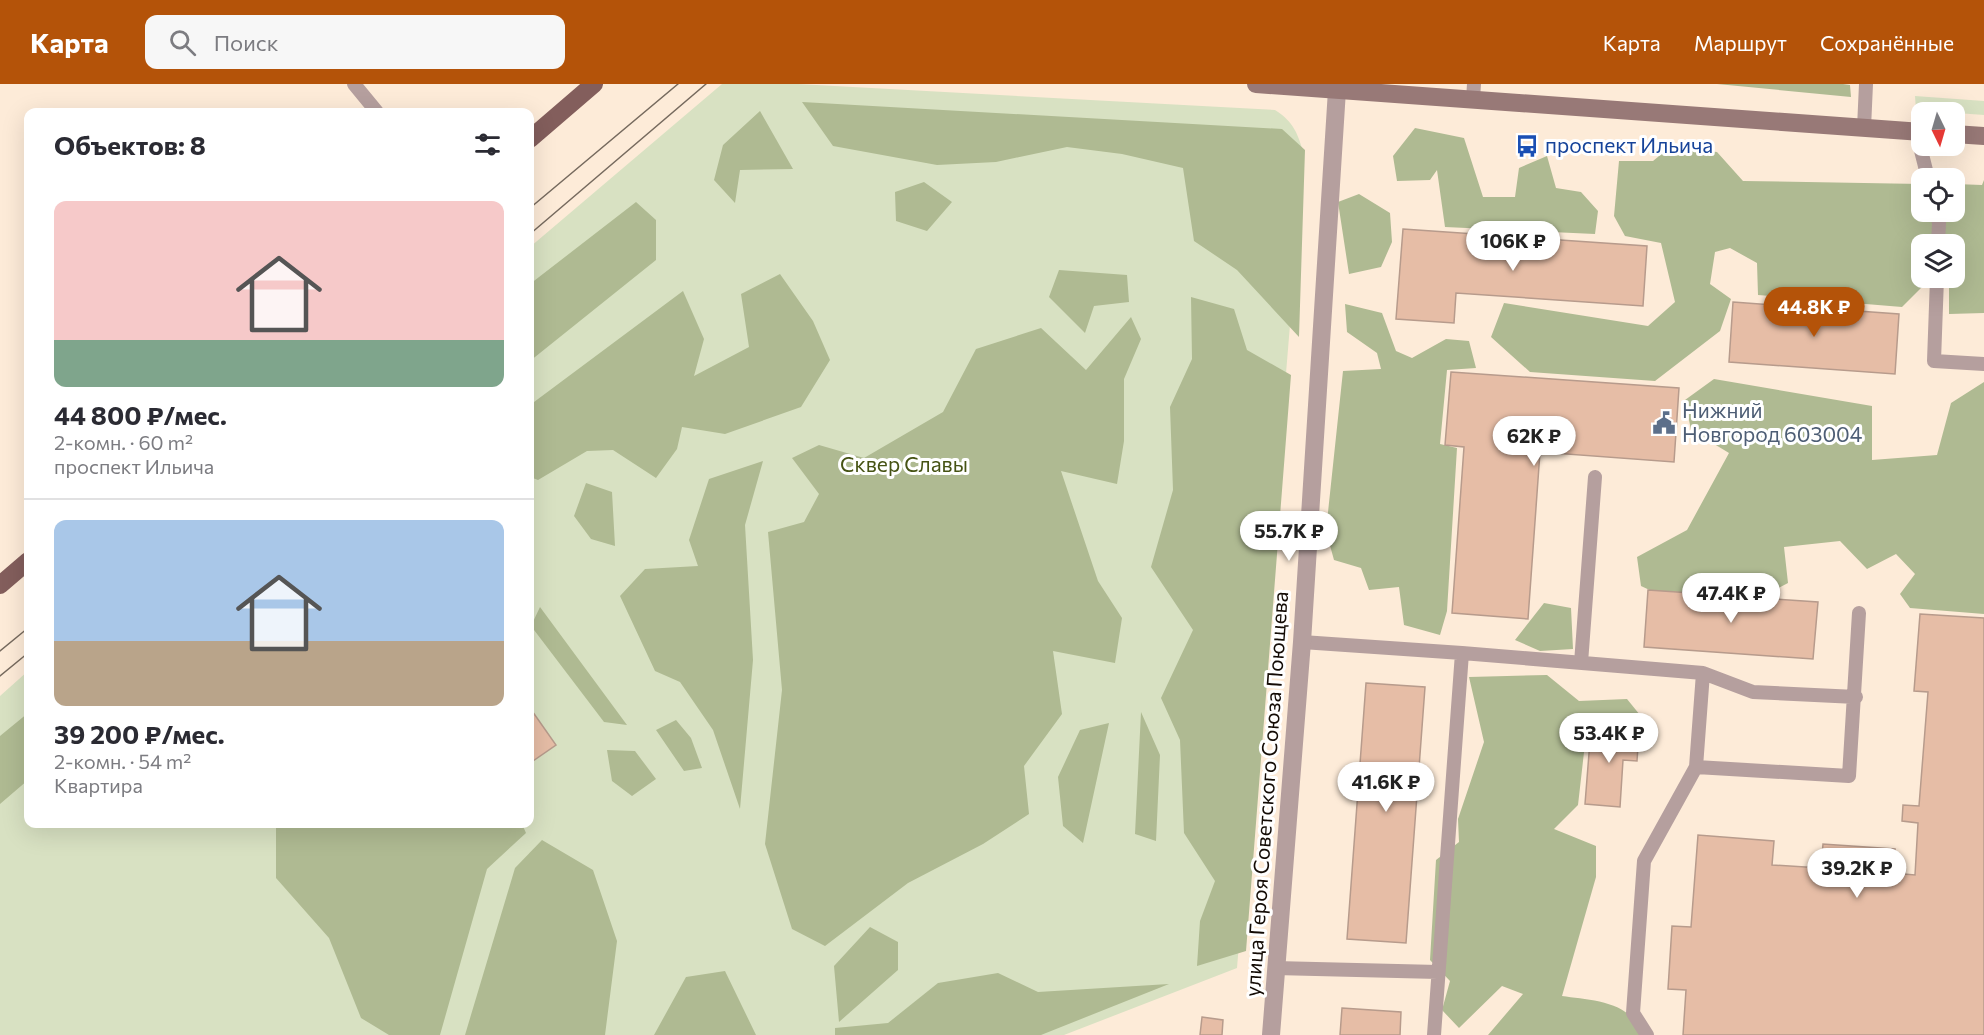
<!DOCTYPE html>
<html lang="ru">
<meta charset="utf-8">
<style>
:root{--surface:#fff;--page:#f7f7f7;--text:#2b2b33;--muted:#7c7c81;--line:#e1e1e2;--accent:#b45309}
body{margin:0;font-family:Commissioner,sans-serif;background:var(--page);color:var(--text);height:100vh;display:flex;flex-direction:column;font-size:22px;white-space:nowrap}
*{box-sizing:border-box;margin:0}
p{font-size:20px;color:var(--muted)}
.icon{flex:none;width:33px;height:33px;fill:none;stroke:currentColor;stroke-width:2;stroke-linecap:round;stroke-linejoin:round}
.map{position:relative;flex:1;overflow:hidden}
.side{position:absolute;left:24px;top:24px;width:510px;height:720px;display:flex;flex-direction:column;background:var(--surface);border-radius:12px;box-shadow:0 6px 24px #0002}
.side>*{flex:none}
.needle{width:39px;rotate:175deg}
.fabs{position:absolute;left:1911px;top:18px;display:grid;gap:12px}
.fabs a{display:grid;place-items:center;width:54px;height:54px;border-radius:12px;background:var(--surface);box-shadow:0 6px 24px #0002;font-size:30px}
.price{position:absolute;translate:-50% -51px;padding:0 14px;border-radius:21px;background:#fff;color:#222;font-size:20px;line-height:39px;filter:drop-shadow(0 2px 3px #0008)}
.price::after{content:'';position:absolute;left:50%;top:36px;width:18px;height:14px;margin-left:-9px;background:inherit;clip-path:polygon(0 0,100% 0,50% 100%)}
.price.active{background:var(--accent);color:#fff}
ul{padding:0;list-style:none}
li{display:grid;align-content:center;gap:12px;height:318px;padding:0 30px}
li+li{border-top:2px solid var(--line)}
li span{display:grid;place-items:center;height:186px;border-radius:12px;color:#555}
li>.icon{margin-inline-start:auto}
span .icon{width:108px;height:108px;fill:#fffc;stroke-width:1}
li b{font-size:26px}
h2{display:flex;justify-content:space-between;align-items:center;height:72px;padding:0 30px;font-size:26px}
header{display:flex;align-items:center;gap:36px;box-sizing:border-box;height:84px;padding:0 30px;background:var(--accent);color:#fff}
header strong{font-size:28px}
nav{display:flex;gap:33px;margin-inline-start:auto;font-size:21px}
.search{width:420px;height:54px;background:var(--page);display:flex;align-items:center;gap:15px;box-sizing:border-box;padding:0 21px;border-radius:12px;color:var(--muted);font-size:22px}
.map>svg:first-child{display:block}
.green{fill:#d8e1c2}
.forest{fill:#afba92;fill-rule:evenodd}
.building{fill:#e6bda6;stroke:#b79b8c;stroke-width:1.5}
.lines{fill:none;stroke-linecap:round;stroke-linejoin:round}
.service{stroke:#b59f9e;stroke-width:14}
.minor{stroke:#b59f9e;stroke-width:18}
.secondary{stroke:#987977;stroke-width:18}
.primary{stroke:#835e5c;stroke-width:18}
.tram{stroke:#766a5e;stroke-width:1.5}
.labels{text-anchor:middle;stroke-width:6;stroke-linejoin:round;paint-order:stroke}
.transit-label{font-size:21px;fill:#164399;stroke:#fff;text-anchor:start}
.service-label{font-size:21px;fill:#4e5e75;stroke:#fff;text-anchor:start}
.park-label{font-size:21px;fill:#465314;stroke:#fff}
.street-label{font-size:21px;fill:#130b05;stroke:#fff}
</style>
<header>
<strong>Карта</strong>
<div class="search"><svg class="icon" aria-label="search" viewBox="0 0 24 24"><circle cx="10" cy="10" r="6"/><path d="M15 15l6 6"/></svg>Поиск</div>
<nav><a>Карта</a><a>Маршрут</a><a>Сохранённые</a></nav>
</header>
<div class="map">
<svg width="1984" height="951" viewBox="0 0 1984 951">
<rect width="100%" height="100%" fill="#fdebd8"/>
<path class="green" d="M722,0H798L1275,26C1294,38 1298,50 1304,71L1237,884L1064,951H0V612L28,587V740H530V163Z
M1915,12L1984,17V31L1916,26Z"/>
<path class="forest" d="M1717,0H1843L1850,1L1851,13Z
M802,18L1282,45L1305,66L1299,253L1237,186L1194,157L1183,84L1122,70L1067,63L996,78L937,81L833,62Z
M760,27L793,85L740,86L735,119L714,96L723,61Z
M1415,44L1464,54L1483,113H1515L1519,84L1547,72L1556,104L1581,108L1598,127L1595,150L1445,143L1437,86L1430,96L1397,97L1393,72Z
M1670,63L1717,68L1743,97L1921,100L1922,128H1954L1955,100L1982,101L1984,96V229L1949,230V202L1924,201L1902,223L1758,211L1757,179L1730,164L1715,168L1710,200L1731,215L1720,247L1655,297L1530,288L1491,253L1504,219L1648,242L1675,218L1661,159L1625,152L1614,132L1619,77H1653ZM1922,160H1954V194H1922Z
M924,98L952,118L927,147L896,137L895,108Z
M1359,110L1390,129L1392,158L1381,183L1349,190L1338,118Z
M636,118L656,136V176L530,277V200Z
M1059,186L1127,191L1129,218L1094,222L1085,249L1049,213Z
M780,190L813,237L830,276L801,323L725,350L682,343L677,365L656,394L613,366L587,367L538,396L530,393V321L683,207L704,255L694,292L749,263L741,210Z
M1191,213L1234,225L1247,266L1291,291L1246,867L1197,882L1200,837L1215,797L1184,749L1180,656L1161,614L1193,546L1151,483L1173,406L1170,323L1192,275Z
M1345,220L1382,229L1396,267L1412,274L1446,255L1469,257L1476,284L1447,286L1440,360L1457,364L1447,527L1440,551L1404,541L1399,503L1369,506L1361,484L1334,476L1326,447L1343,287L1381,285L1377,269L1347,248Z
M1131,233L1141,255L1124,295V357L1117,400L1061,387L1098,497L1122,534L1115,579L1053,567L1062,630L1024,682L1029,730L983,760L908,799L825,862L792,845L765,760L782,606L768,448L804,438L819,410L792,374L819,361L864,374L943,328L976,265L1041,244L1086,286Z
M1714,295L1872,322V376L1937,371L1951,319L1984,298V530L1910,524L1900,510L1915,490L1896,470L1867,485L1840,457L1784,463L1788,499L1716,537L1641,502L1637,473L1687,446L1729,369L1691,346L1685,316Z
M763,377L745,441L753,576L740,725L713,646L680,598L655,587L620,512L645,485L698,482L689,456L709,395Z
M586,399L612,408L615,462L591,455L574,432Z
M1544,519L1571,524L1573,565L1540,567L1515,556Z
M540,523L627,641L604,638L531,542Z
M1547,591L1579,617L1627,615L1640,631L1636,639L1587,642L1578,721L1554,745L1596,762V793L1562,912C1589,916 1635,917 1640,951H1488L1523,910L1502,902L1459,944L1442,926L1450,897L1430,876L1436,776L1459,758L1458,735L1484,658L1469,593Z
M1141,628L1160,671L1156,757L1135,750Z
M28,629V696L0,720V652Z
M676,636L691,654L702,684L684,687L656,646Z
M1109,639L1083,759L1063,742L1058,693L1080,646Z
M607,666L635,667L656,695L632,712L612,697Z
M276,740H522L526,749L487,785L440,951H389L361,934L329,854L276,794Z
M542,756L593,786L617,857L605,951H465L515,784Z
M870,843L898,858V886L839,938L834,882Z
M725,887L756,951H654L686,893Z
M998,889L1038,908L1169,900L1041,951H835V944L888,939L938,899Z"/>
<path class="building" d="M1403,145L1647,162L1643,222L1456,209L1454,239L1396,235Z
M1733,218L1899,230L1895,290L1729,278Z
M1451,288L1679,304L1674,378L1540,368L1528,535L1452,529L1464,363L1445,361Z
M1648,506L1818,518L1813,575L1644,563Z
M1920,530L1984,534V951H1683L1686,906L1668,905L1672,842L1691,843L1698,751L1774,757L1772,781L1821,784L1823,760L1895,765L1893,789L1915,791L1918,739L1902,737L1903,721L1919,722L1928,608L1914,607Z
M1366,599L1425,603L1406,859L1347,855Z
M530,624L556,661L530,679Z
M1591,644L1639,647L1637,677L1623,676L1620,723L1585,720Z
M1342,924L1401,928L1400,951H1340Z
M1202,933L1223,936L1222,951H1200Z"/>
<g class="lines">
<path class="service" d="M354,0L377,28
M1473,15L1474,0
M1864,44L1866,0
M1916,47L1928,94
M1936,128L1939,139L1938,160
M1937,194L1934,277L1984,280
M1302,558L1462,569L1434,951
M1462,569L1703,589L1696,683L1644,777L1633,929L1647,951
M1581,579L1595,393
M1703,589L1753,608L1856,613
M1696,683L1849,692L1859,529
M1275,884L1438,888"/>
<path class="minor" d="M1271,951L1302,558L1337,6"/>
<path class="secondary" d="M1256,0L1922,48
M1954,50L1984,52"/>
<path class="primary" d="M530,55L594,0
M0,501L28,477"/>
<path class="tram" d="M530,124L678,0
M530,150L706,0
M0,567L28,544
M0,592L28,569"/>
</g>
<defs>
<g id="bus-bare" transform="scale(1.8)"><path d="M-5-6H5V4H4V6H2V4H-2V6H-4V4H-5ZM-3.5-4V0h7V-4ZM-3.5 1.2v1.5H-2V1.2ZM2 1.2v1.5H3.5V1.2Z" fill="#1a4fb4" stroke="#fff" stroke-width="2.5" paint-order="stroke"/></g>
<g id="civic-bare" transform="scale(1.8)"><path d="M-.6-6.5H3V-4.5H.6V-3L4-1V1h2V6H-6V1h2V-1L-.6-3ZM-1.2 2.5V6h2.4V2.5Z" fill="#5c6f8a" stroke="#fff" stroke-width="2.5" paint-order="stroke"/></g>
</defs>
<g fill-rule="evenodd">
<use href="#bus-bare" x="1527" y="62"/>
<use href="#civic-bare" x="1664" y="339"/>
</g>
<g class="labels">
<g class="transit-label">
<text x="1545" y="69">проспект Ильича</text>
</g>
<g class="service-label">
<text x="1682" y="334">Нижний<tspan x="1682" dy="24">Новгород 603004</tspan></text>
</g>
<g class="park-label">
<text x="904" y="388">Сквер Славы</text>
</g>
<g class="street-label">
<text transform="translate(1267 710) rotate(-86)" y="7">улица Героя Советского Союза Поющева</text>
</g>
</g>
</svg>
<div class="fabs">
<a><svg class="needle" viewBox="-14 -14 28 28"><path d="M0-13l5 13h-10z" fill="#e53935"/><path d="M0 13l5-13h-10z" fill="#7c7c81"/></svg></a>
<a><svg class="icon" aria-label="locate" viewBox="0 0 24 24"><circle cx="12" cy="12" r="6"/><path d="M12 2v4M12 18v4M2 12h4M18 12h4"/></svg></a>
<a><svg class="icon" aria-label="layers" viewBox="0 0 24 24"><path d="M12 4l9 5-9 5-9-5zM3 14l9 5 9-5"/></svg></a>
</div>
<b class="price" style="left:1513px;top:188px">106K ₽</b>
<b class="price active" style="left:1814px;top:254px">44.8K ₽</b>
<b class="price" style="left:1534px;top:383px">62K ₽</b>
<b class="price" style="left:1289px;top:478px">55.7K ₽</b>
<b class="price" style="left:1731px;top:540px">47.4K ₽</b>
<b class="price" style="left:1609px;top:680px">53.4K ₽</b>
<b class="price" style="left:1386px;top:729px">41.6K ₽</b>
<b class="price" style="left:1857px;top:815px">39.2K ₽</b>
<section class="side">
<h2>Объектов: 8<svg class="icon" aria-label="filters" viewBox="0 0 24 24"><path d="M4 7h16M4 17h16"/><circle cx="9" cy="7" r="2"/><circle cx="15" cy="17" r="2"/></svg></h2>
<ul>
<li><span style="background:linear-gradient(#f6c9c9 75%,#7fa58c 0)"><svg class="icon" aria-label="home" viewBox="0 0 24 24"><path d="M3 11l9-7 9 7M6 9v11h12V9"/></svg></span><div><b>44 800 ₽/мес.</b><p>2-комн. · 60 m²</p><p>проспект Ильича</p></div></li>
<li><span style="background:linear-gradient(#a9c7e8 65%,#b9a48a 0)"><svg class="icon" aria-label="home" viewBox="0 0 24 24"><path d="M3 11l9-7 9 7M6 9v11h12V9"/></svg></span><div><b>39 200 ₽/мес.</b><p>2-комн. · 54 m²</p><p>Квартира</p></div></li>
</ul>
</section>
</div>
